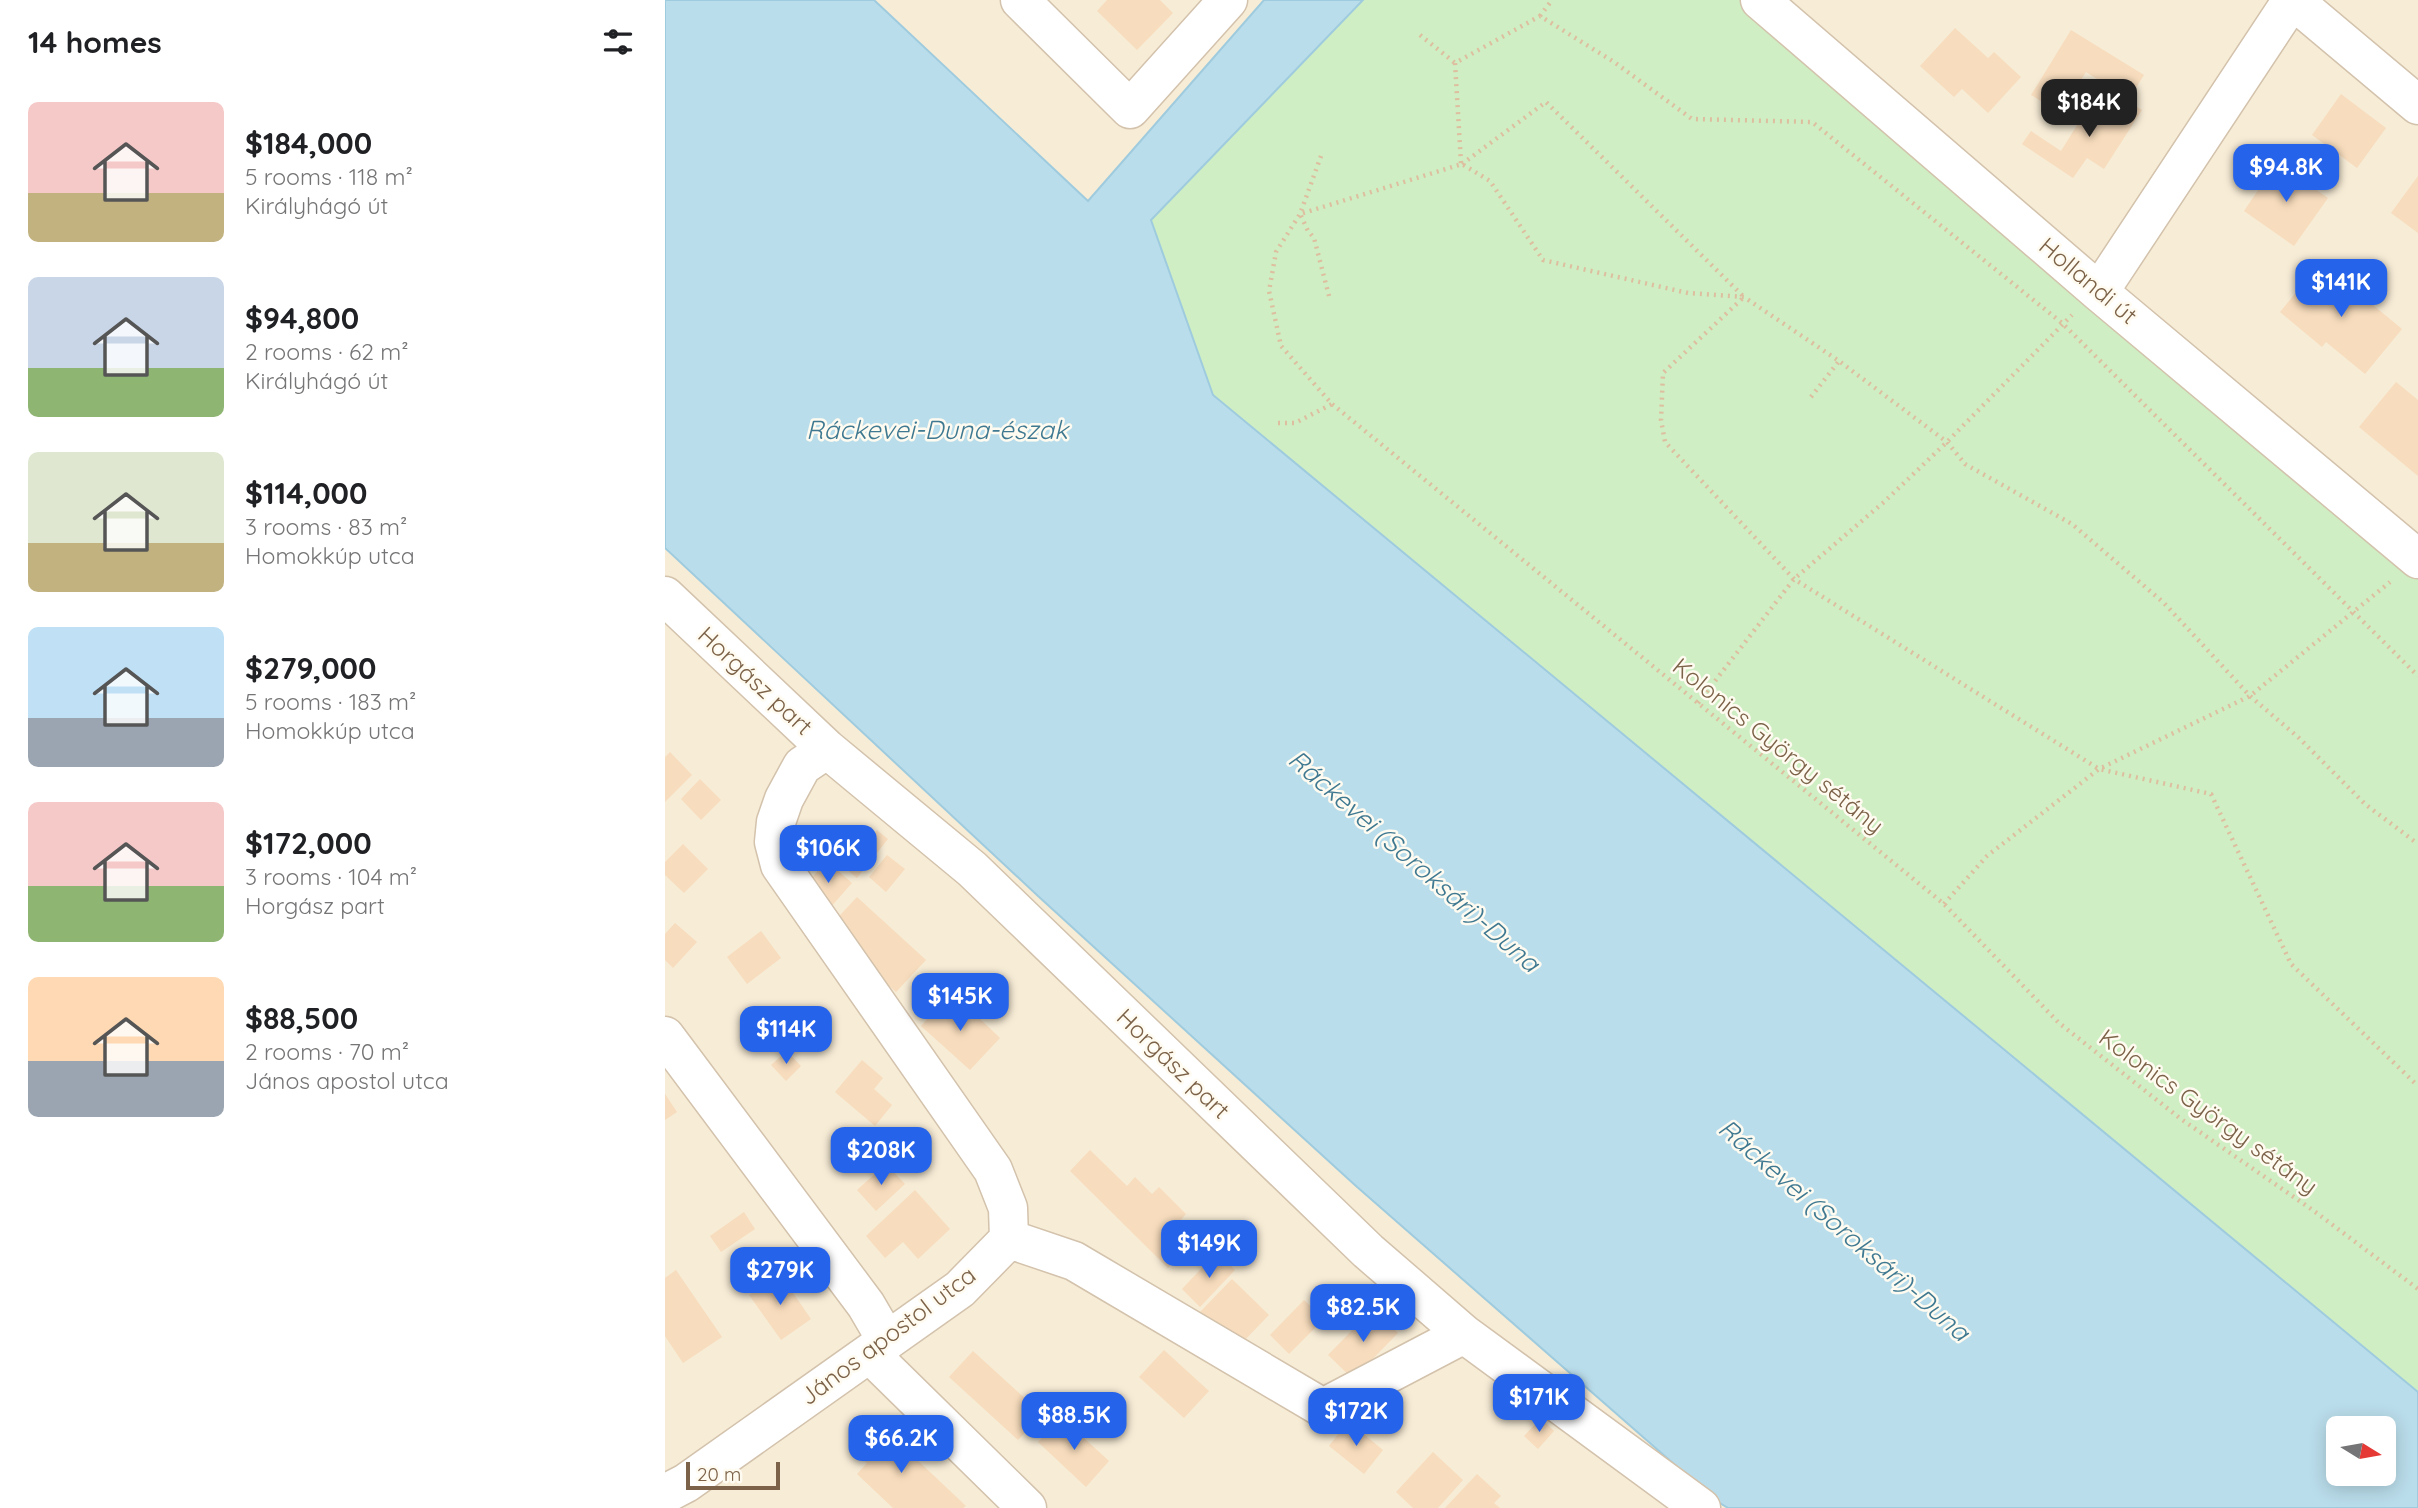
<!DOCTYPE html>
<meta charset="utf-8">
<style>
:root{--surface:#fff;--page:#f6f6f6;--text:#202124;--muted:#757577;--accent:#2563eb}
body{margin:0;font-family:Quicksand,sans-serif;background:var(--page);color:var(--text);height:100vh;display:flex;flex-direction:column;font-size:26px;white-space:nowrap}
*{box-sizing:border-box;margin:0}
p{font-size:23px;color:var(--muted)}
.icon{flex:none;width:38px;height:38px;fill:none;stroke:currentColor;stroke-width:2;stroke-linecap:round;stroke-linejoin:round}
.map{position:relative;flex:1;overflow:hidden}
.drawer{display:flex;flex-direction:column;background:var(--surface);width:665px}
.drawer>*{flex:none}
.needle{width:46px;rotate:101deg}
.buttons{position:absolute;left:1661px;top:1416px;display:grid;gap:14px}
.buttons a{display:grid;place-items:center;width:70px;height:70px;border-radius:10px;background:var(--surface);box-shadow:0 4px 18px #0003;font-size:35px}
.scale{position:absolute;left:21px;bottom:18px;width:94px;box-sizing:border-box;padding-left:7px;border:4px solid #7c6248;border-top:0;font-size:19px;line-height:24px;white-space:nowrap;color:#7c6248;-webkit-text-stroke:5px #fffbf1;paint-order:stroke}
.price{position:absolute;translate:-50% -60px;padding:0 16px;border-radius:14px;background:var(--accent);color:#fff;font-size:23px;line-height:46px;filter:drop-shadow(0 2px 4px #0008)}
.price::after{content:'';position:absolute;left:50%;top:42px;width:21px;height:16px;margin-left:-10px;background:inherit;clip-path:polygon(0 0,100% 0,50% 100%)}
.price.current{background:#222;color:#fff}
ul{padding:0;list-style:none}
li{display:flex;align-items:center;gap:21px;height:175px;padding:0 28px}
li span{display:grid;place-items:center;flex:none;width:196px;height:140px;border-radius:10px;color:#555}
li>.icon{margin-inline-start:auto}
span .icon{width:84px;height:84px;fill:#fffc;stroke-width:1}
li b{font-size:30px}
h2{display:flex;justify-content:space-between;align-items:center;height:84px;padding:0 28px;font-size:30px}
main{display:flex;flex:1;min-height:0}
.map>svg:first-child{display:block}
.residential{fill:#f7ecd6}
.green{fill:#cfeec4}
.water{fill:#baddeb;stroke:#9fcbde;stroke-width:2;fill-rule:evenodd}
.building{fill:#f7dcbd}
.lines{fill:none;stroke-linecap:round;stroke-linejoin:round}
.minor-casing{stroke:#d3c2ac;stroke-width:41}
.path{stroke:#ddbf9f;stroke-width:4.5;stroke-dasharray:2 5;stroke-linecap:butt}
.minor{stroke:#fff;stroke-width:38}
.labels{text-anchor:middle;stroke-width:5;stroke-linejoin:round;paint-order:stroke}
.street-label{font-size:24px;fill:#7c6248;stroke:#fffbf1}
.water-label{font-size:26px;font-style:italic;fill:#3f7991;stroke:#fffbf1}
</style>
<main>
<section class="drawer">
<h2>14 homes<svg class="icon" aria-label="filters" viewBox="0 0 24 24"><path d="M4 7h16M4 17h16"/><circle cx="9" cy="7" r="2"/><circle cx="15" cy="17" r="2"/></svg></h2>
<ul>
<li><span style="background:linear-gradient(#f6c9c9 65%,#c2b280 0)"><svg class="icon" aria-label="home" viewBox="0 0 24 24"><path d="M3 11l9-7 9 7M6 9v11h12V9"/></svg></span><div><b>$184,000</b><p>5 rooms · 118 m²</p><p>Királyhágó út</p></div></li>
<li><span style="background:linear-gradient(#c9d6e8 65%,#8fb573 0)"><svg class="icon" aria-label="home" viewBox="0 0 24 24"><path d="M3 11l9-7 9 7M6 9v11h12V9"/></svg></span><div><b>$94,800</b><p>2 rooms · 62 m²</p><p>Királyhágó út</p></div></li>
<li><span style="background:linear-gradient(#dfe7d0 65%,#c2b280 0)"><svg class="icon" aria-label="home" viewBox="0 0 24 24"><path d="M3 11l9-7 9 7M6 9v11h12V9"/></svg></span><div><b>$114,000</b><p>3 rooms · 83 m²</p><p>Homokkúp utca</p></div></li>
<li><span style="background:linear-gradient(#bfe0f5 65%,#9aa5b1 0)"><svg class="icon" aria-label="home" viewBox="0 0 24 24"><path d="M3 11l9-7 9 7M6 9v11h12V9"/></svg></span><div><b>$279,000</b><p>5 rooms · 183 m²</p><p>Homokkúp utca</p></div></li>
<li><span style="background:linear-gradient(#f6c9c9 60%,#8fb573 0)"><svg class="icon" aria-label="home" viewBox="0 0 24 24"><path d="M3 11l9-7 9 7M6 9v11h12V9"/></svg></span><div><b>$172,000</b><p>3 rooms · 104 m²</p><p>Horgász part</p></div></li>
<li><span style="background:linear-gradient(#ffd9b3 60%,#9aa5b1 0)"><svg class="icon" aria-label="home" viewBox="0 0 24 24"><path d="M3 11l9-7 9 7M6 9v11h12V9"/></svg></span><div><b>$88,500</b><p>2 rooms · 70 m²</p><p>János apostol utca</p></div></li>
</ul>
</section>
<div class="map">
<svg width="1753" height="1508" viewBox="0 0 1753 1508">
<rect width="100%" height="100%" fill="#fef9e8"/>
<path class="residential" d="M209,0H599L423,201Z
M1095,0H1753V559Z
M0,548L373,896L691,1186L1050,1500L1063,1508H0Z"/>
<path class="green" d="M698,0H1095L1753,559V1392L548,395L486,220Z"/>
<path class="water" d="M0,0H209L423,201L599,0H698L486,220L548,395L1753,1392V1508H1063L1050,1500L691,1186L373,896L0,548ZM1673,1428H1718V1474H1673Z"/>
<path class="building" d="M442,0H495L508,13L472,50L432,11Z
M1290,28L1323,58L1329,52L1356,77L1323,113L1297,89L1289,97L1255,66Z
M1406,30L1479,75L1464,99L1421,72L1395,113L1366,95Z
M1452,94L1477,110L1439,169L1422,158L1408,178L1357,144L1366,131L1396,151L1419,114L1433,123Z
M1676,94L1721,128L1692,168L1647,135Z
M1612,162L1663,198L1629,246L1579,211Z
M1753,176V233L1726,213Z
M1656,262L1737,329L1700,374L1661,342L1657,347L1615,312Z
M1731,382L1753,400V476L1694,427Z
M5,752L27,775L0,802V757Z
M35,779L56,800L36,820L16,799Z
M212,830L223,839L192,878L180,868Z
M18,844L43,869L19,893L0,875V862Z
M222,855L240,869L221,892L204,877Z
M162,861L187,883L164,909L139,886Z
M192,897L261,960L231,992L162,929Z
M10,923L32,942L8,968L0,960V934Z
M96,931L116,958L82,984L62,957Z
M282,997L307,1020L311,1015L335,1038L305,1070L256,1026Z
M122,1051L136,1066L121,1081L106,1065Z
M197,1060L218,1078L209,1089L227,1105L210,1126L170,1092Z
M0,1094L12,1112L0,1120Z
M425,1150L462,1186L470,1177L487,1194L494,1187L521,1214L515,1221L532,1238L503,1268L405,1171Z
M221,1164L240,1184L211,1211L192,1190Z
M250,1190L285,1229L253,1259L238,1242L220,1258L201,1236Z
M79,1212L90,1229L56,1252L45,1236Z
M552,1252L570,1270L535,1307L517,1289Z
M11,1270L57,1337L18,1363L0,1336V1278Z
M115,1274L146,1319L116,1340L84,1295Z
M567,1279L604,1315L572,1348L535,1312Z
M639,1300L659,1319L624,1354L605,1335Z
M709,1308L733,1333L688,1379L663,1355Z
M499,1350L544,1391L519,1418L474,1377Z
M308,1351L377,1414L353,1440L284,1377Z
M396,1417L444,1461L421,1487L373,1442Z
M876,1418L889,1431L873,1449L859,1436Z
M683,1421L718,1450L699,1474L664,1446Z
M213,1423L301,1506L298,1508H228L192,1474L202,1463L187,1450Z
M768,1452L798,1480L773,1508H748L731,1492Z
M812,1474L836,1496L829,1503L835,1508H780Z"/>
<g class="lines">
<g class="minor-casing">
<path id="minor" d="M355,0L465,109L563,0
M1095,0L1434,292L1753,559
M1628,0L1753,105
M1434,292L1627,0
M0,596L162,749L307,869L703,1251L799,1334L1036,1508
M0,1036L201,1305L222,1341
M344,1239L409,1261L658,1408L799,1334
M205,1354L362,1508
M0,1494L21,1483L295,1289L344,1239L343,1208L328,1170L115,865L109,842L111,822L119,799L137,766L162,749"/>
</g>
<path class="path" d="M875,16L887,0
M755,35L790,63
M656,156L635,214L611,252L604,291L616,346L667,404L1279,904L1394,1023L1516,1119L1649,1211L1753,1289
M796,163L790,63L875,16L949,62L1027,119L1147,122L1397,323L1753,676
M797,164L881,102L1079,297L998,373L996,420L1000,442L1129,579L1434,769L1546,794L1626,964L1753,1086
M664,296L649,238L643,231L635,214L797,164L825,181L878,260L1023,293L1079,297L1174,361L1282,442L1300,464L1407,524L1499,603L1585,696L1634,738L1700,804L1753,844
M1146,397L1174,361
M613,423H630L667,404
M1033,703L1129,579L1219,502L1282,442L1407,315
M1279,904L1322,856L1434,769L1585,696L1725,582"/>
<use href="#minor" class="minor"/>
</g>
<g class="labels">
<g class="street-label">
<text transform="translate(1423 281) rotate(40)" y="8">Hollandi út</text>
<text transform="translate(90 681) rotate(43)" y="8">Horgász part</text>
<text transform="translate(1113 746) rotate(39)" y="8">Kolonics György sétány</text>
<text transform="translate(508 1064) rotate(44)" y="8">Horgász part</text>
<text transform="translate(1543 1112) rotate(36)" y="8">Kolonics György sétány</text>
<text transform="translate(223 1336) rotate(-37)" y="8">János apostol utca</text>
</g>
<g class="water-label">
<text x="272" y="439">Ráckevei-Duna-észak</text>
<text transform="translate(749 861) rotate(41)" y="9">Ráckevei (Soroksári)-Duna</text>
<text transform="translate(1179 1230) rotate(41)" y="9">Ráckevei (Soroksári)-Duna</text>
</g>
</g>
</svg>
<div class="buttons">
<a><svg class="needle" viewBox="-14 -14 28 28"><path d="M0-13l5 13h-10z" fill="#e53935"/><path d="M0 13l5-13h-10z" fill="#757577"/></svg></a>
</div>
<div class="scale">20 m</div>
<b class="price current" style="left:1424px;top:139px">$184K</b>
<b class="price" style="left:1621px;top:204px">$94.8K</b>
<b class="price" style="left:1676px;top:319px">$141K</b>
<b class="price" style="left:163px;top:885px">$106K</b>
<b class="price" style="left:295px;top:1033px">$145K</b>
<b class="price" style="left:121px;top:1066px">$114K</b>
<b class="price" style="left:216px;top:1187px">$208K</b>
<b class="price" style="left:544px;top:1280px">$149K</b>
<b class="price" style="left:115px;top:1307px">$279K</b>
<b class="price" style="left:698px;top:1344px">$82.5K</b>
<b class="price" style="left:874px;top:1434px">$171K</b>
<b class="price" style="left:691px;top:1448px">$172K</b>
<b class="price" style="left:409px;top:1452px">$88.5K</b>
<b class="price" style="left:236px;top:1475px">$66.2K</b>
</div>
</main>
